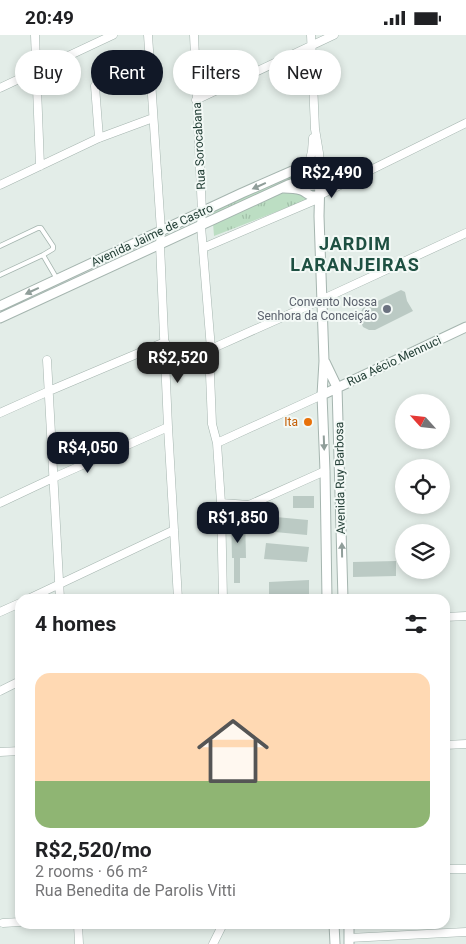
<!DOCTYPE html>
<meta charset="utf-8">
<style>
:root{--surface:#fff;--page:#f6f6f6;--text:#202124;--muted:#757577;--accent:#111827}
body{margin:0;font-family:Roboto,sans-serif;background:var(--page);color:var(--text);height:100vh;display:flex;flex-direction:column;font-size:19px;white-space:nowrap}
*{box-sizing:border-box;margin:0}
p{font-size:16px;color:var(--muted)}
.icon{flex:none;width:28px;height:28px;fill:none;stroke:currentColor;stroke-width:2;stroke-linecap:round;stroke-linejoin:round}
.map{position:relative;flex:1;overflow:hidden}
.drawer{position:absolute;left:15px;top:559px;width:435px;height:335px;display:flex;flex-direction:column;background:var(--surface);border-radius:15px;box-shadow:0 2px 8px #0003}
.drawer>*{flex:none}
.guide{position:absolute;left:15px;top:15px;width:436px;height:45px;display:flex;gap:10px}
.needle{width:32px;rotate:297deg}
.fabs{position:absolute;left:395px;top:359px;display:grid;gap:10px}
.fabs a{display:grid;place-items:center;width:55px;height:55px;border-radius:50%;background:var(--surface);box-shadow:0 2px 8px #0003;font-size:25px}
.price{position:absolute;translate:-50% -42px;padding:0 11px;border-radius:10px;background:var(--accent);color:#fff;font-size:16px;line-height:32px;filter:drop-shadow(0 1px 2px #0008)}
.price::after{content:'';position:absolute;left:50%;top:30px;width:15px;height:11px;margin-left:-8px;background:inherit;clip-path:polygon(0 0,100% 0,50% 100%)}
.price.selected{background:#222;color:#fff}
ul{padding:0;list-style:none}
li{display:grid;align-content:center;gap:10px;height:265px;padding:0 20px}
li span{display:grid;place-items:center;height:155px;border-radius:15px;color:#555}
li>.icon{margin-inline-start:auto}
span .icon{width:90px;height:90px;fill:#fffc;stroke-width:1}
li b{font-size:21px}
h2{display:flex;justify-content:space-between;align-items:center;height:60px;padding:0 20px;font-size:21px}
.chip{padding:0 18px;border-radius:22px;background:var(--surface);box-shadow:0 2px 8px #0003;font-size:18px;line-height:45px}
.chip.selected{background:var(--accent);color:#fff}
.status{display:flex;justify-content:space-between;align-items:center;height:35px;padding:0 25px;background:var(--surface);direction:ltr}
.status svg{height:14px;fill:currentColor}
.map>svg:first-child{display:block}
.park{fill:url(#park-tufts)}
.building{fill:#bbcac4}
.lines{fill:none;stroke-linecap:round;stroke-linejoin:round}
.service-casing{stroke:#a5b5af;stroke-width:5.5}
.minor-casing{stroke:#a5b5af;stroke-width:9}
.tertiary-casing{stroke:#a5b5af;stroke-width:11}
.service{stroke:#fff;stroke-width:4}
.minor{stroke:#fff;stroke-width:8}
.tertiary{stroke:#fff;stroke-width:9}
.oneway{fill:#909e9a}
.worship-dot{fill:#6b7280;stroke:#f3f9f6;stroke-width:2}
.food-dot{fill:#e8710a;stroke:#f3f9f6;stroke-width:2}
.labels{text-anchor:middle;stroke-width:4;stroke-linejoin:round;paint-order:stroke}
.street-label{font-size:12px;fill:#223e35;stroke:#f3f9f6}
.worship-label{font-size:12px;fill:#5b616d;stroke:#f3f9f6;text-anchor:end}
.food-label{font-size:12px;fill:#c56008;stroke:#f3f9f6;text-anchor:end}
.district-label{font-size:18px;font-weight:bold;letter-spacing:1px;fill:#1e5042;stroke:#f3f9f6}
</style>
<div class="status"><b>20:49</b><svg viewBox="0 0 49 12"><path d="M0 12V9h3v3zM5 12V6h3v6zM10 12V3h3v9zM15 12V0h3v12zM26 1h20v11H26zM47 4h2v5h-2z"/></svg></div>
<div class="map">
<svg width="466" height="909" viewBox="0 0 466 909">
<defs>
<pattern id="park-tufts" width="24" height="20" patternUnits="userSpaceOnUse" patternTransform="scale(1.25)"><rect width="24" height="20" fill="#bcdec3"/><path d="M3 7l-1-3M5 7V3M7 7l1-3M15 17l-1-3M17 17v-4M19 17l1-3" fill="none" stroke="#a1c0a8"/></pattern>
</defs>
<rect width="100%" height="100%" fill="#e3ede8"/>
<path class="park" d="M311,135L316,140L315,155L309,164L214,201L212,175L292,140Z"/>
<path class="building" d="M401,255L405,257L407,266L413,276L375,295H369L363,292L361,287L359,280L363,273Z
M293,461H314V473H293Z
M245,480L246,523H240V548H234V523H232L231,481Z
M265,481L308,485L307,500L264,496Z
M266,508L309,512L307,527L264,524Z
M396,526V541L353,542V527Z
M309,545V563L269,564V547Z"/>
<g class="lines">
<g class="service-casing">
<path id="service" d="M0,211L38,193H41L53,211V214L43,220L0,240
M43,220L57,244"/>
</g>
<g class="minor-casing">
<path id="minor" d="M35,0L40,131
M148,0L161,196L160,210L168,392L178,564
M194,0L202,177L201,191L211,314L210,339L212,389L217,408L221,468L223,564
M311,0L315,94L319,118L320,137
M95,51L99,103
M0,53L113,0
M196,65L334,0
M308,133L312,116L313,103
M0,150L99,103L153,83
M320,160L466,88
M203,213L313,166
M211,314L321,265L466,198
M47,325L60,564
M0,378L49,356L165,307
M217,408L322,360
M0,468L53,443L168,392
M221,468L249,470L325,436
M28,564L174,495
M0,577L20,568
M445,582L466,581
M0,656L20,646
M445,710L466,709
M0,717L20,716
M445,834H466
M3,888L20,887
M78,889L79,909
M349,903L466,897
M213,909L223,889"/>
</g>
<g class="tertiary-casing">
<path id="tertiary" d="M319,146C317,149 314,151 309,150C290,144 318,118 320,142L319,181L324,326L322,360L325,436L327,564
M284,153C289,153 295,153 301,155C310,159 309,163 320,160
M0,271L242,158L292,136L305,135
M0,283L288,150L303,145
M325,327L337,352L343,564
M322,360L466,292
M334,889L335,909
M349,889V909"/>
</g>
<use href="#service" class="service"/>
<use href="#minor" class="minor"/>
<use href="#tertiary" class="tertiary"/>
</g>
<defs><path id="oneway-solid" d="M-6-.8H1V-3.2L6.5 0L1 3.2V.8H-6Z" transform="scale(1.25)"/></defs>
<g class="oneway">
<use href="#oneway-solid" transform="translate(259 151) rotate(156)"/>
<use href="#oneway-solid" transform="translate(32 256) rotate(155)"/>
<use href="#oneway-solid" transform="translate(324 408) rotate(88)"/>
<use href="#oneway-solid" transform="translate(342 515) rotate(-91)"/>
</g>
<circle class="worship-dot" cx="387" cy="274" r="5"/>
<circle class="food-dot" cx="308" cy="387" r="5"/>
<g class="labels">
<g class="street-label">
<text transform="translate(199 111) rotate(-93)" y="4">Rua Sorocabana</text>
<text transform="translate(152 200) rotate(-25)" y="4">Avenida Jaime de Castro</text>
<text transform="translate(394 326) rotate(-25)" y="4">Rua Aécio Mennuci</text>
<text transform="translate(340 443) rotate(-91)" y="4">Avenida Ruy Barbosa</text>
</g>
<g class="worship-label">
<text x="377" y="271">Convento Nossa<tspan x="377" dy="14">Senhora da Conceição</tspan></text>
</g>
<g class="food-label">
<text x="298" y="391">Ita</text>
</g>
<g class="district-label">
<text x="355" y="215">JARDIM<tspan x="355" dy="21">LARANJEIRAS</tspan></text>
</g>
</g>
</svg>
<div class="fabs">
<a><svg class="needle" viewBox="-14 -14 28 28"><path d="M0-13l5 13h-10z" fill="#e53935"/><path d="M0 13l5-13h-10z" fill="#757577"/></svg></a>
<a><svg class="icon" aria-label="locate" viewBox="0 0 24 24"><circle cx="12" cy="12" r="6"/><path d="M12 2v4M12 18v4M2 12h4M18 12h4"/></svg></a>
<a><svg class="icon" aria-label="layers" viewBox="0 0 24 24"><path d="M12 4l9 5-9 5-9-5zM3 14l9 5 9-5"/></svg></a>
</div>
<b class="price" style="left:332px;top:164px">R$2,490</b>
<b class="price selected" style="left:178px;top:349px">R$2,520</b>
<b class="price" style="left:88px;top:439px">R$4,050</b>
<b class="price" style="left:238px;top:509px">R$1,850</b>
<div class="guide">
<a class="chip">Buy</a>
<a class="chip selected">Rent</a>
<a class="chip">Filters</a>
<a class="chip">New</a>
</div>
<section class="drawer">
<h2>4 homes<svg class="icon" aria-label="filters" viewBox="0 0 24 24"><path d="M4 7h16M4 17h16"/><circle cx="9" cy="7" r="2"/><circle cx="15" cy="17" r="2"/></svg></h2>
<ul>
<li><span style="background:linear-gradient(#ffd9b3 70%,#8fb573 0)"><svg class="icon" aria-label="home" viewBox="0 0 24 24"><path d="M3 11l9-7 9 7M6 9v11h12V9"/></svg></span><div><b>R$2,520/mo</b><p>2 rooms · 66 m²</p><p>Rua Benedita de Parolis Vitti</p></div></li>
</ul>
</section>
</div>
